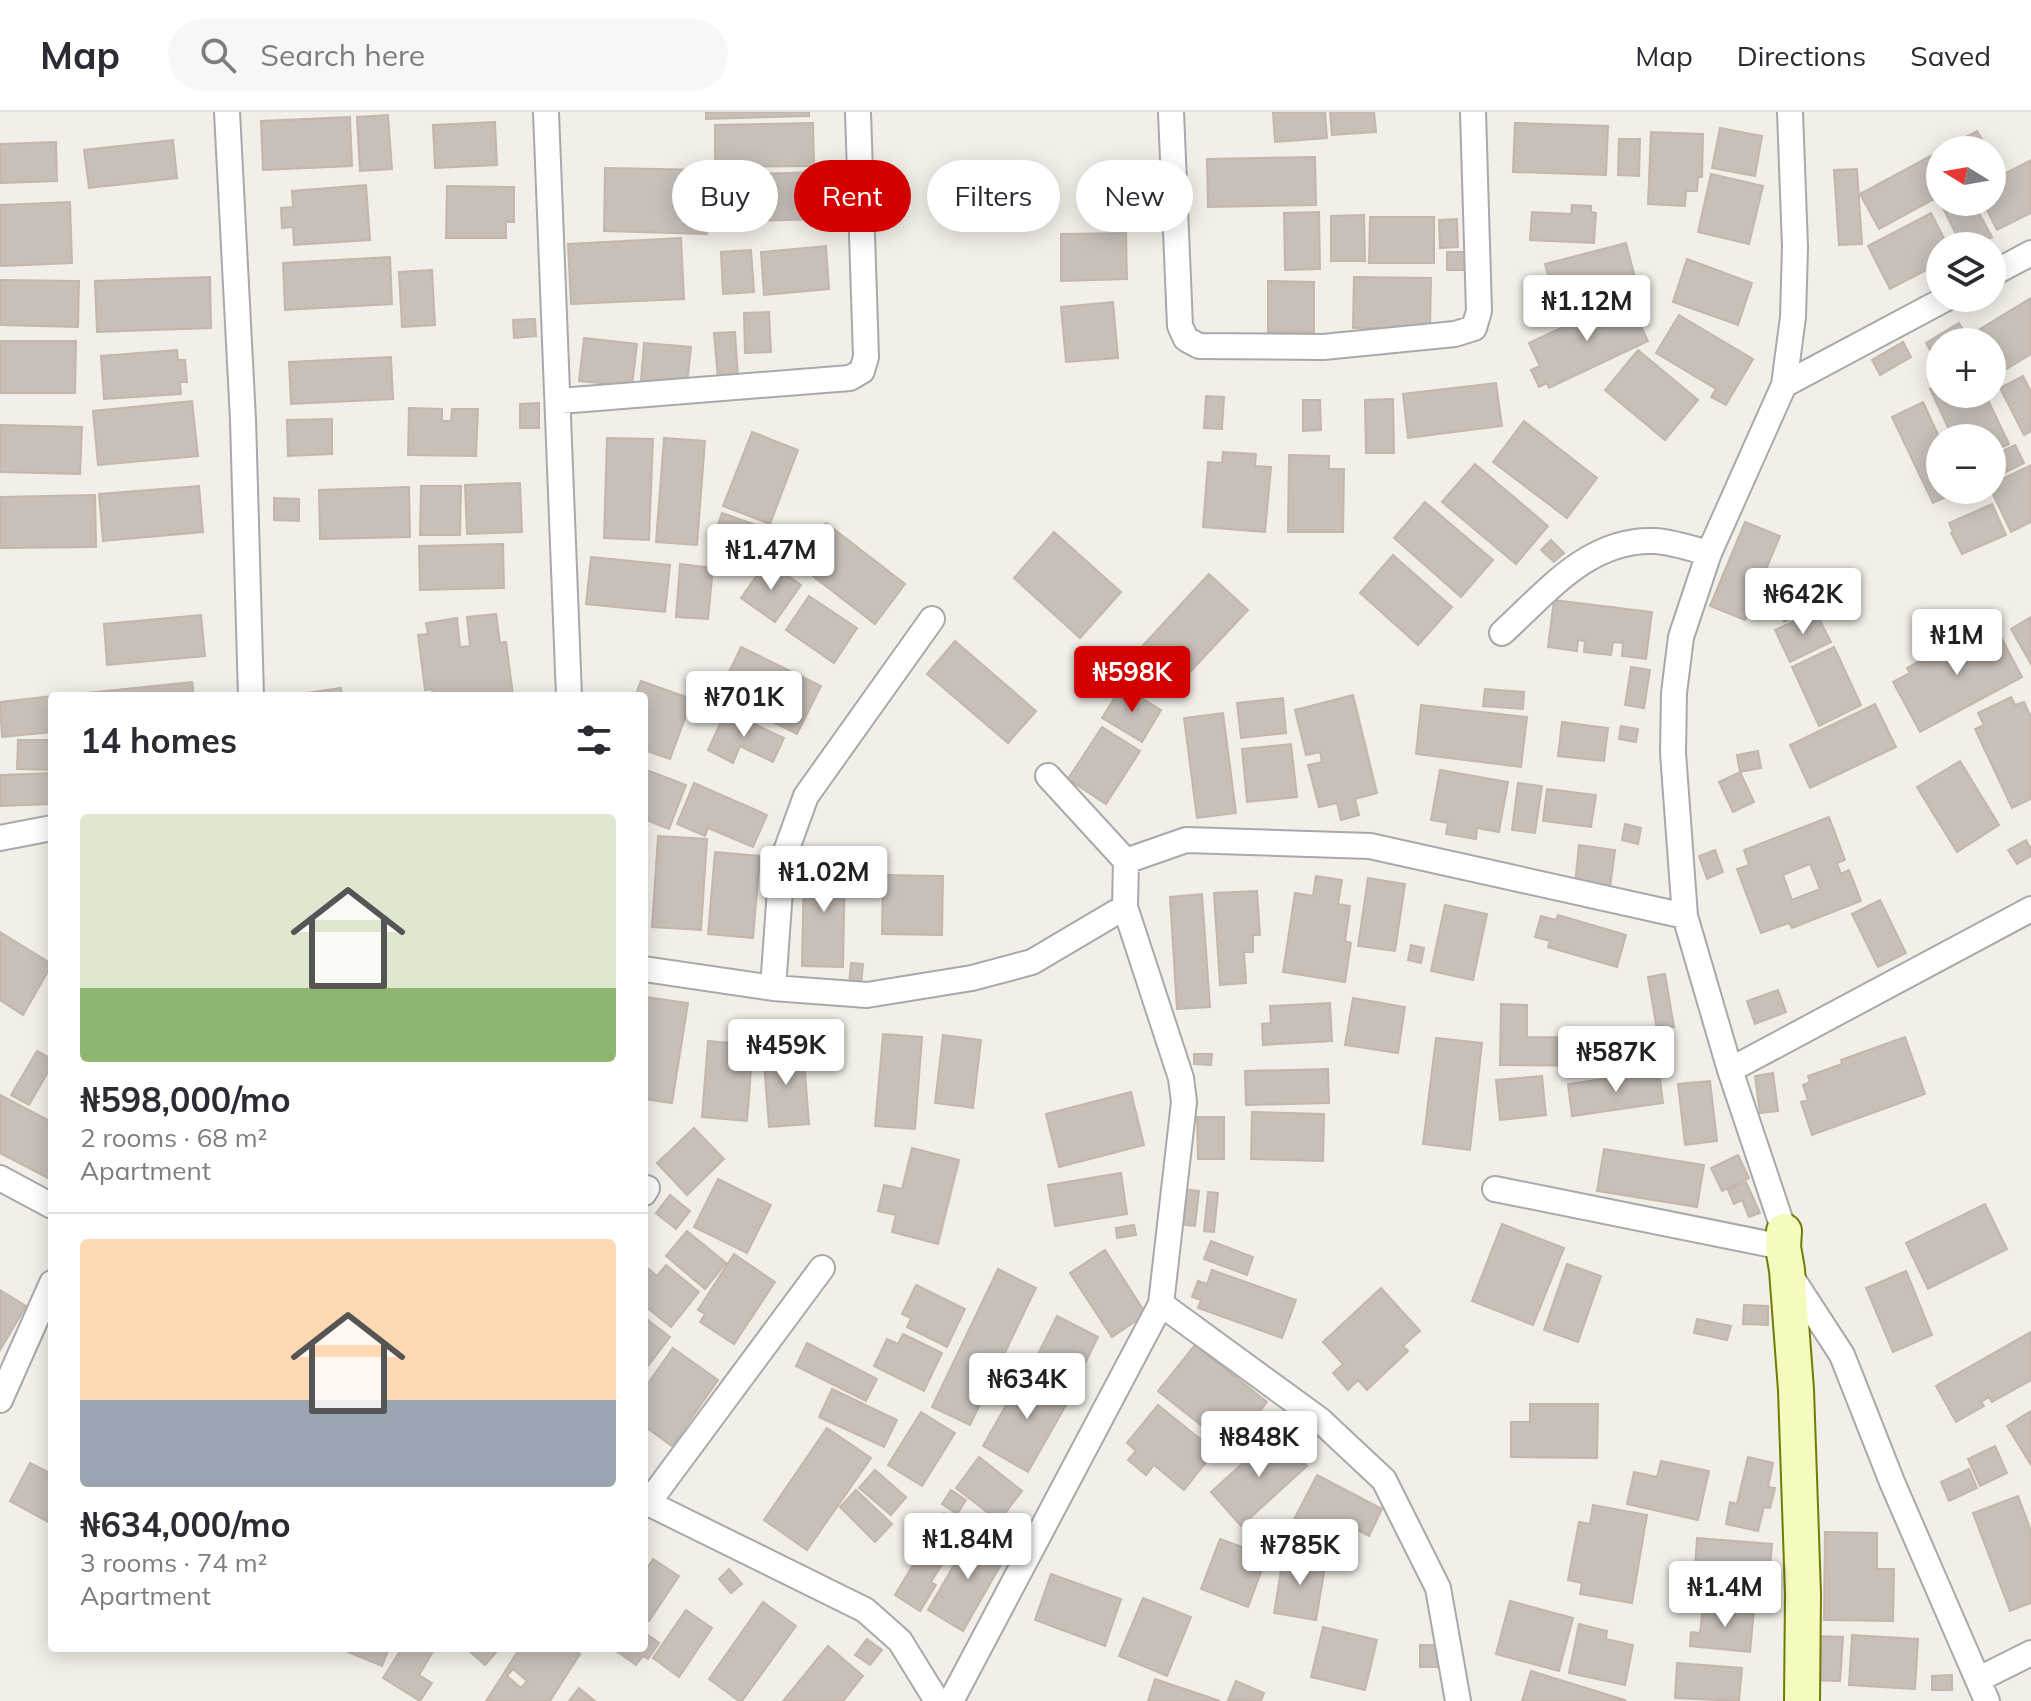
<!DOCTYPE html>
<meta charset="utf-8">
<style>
:root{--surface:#fff;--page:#f7f7f7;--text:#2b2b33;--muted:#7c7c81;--line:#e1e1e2;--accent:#d40000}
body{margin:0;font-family:Mulish,sans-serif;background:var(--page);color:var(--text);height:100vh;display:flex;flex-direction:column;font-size:30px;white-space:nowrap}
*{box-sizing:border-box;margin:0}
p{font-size:26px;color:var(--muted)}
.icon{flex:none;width:44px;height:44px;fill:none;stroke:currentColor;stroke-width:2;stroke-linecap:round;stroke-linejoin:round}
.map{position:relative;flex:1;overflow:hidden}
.side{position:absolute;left:48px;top:580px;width:600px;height:960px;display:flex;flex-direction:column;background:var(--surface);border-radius:8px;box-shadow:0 4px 20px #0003}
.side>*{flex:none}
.hud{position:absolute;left:672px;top:48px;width:760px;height:72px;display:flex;gap:16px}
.needle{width:52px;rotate:281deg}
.fabs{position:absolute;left:1926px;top:24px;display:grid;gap:16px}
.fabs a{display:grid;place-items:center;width:80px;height:80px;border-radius:50%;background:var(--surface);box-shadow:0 4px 20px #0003;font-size:40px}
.price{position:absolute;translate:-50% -68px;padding:0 18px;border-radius:8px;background:#fff;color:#222;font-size:26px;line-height:52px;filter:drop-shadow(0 2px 4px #0008)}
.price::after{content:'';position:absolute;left:50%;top:48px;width:24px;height:18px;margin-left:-12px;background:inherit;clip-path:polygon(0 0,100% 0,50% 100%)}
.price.selected{background:var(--accent);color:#fff}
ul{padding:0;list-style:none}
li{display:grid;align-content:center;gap:16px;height:424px;padding:0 32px}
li+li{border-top:2px solid var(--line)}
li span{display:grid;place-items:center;height:248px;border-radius:8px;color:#555}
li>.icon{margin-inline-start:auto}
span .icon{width:144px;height:144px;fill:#fffc;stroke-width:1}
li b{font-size:34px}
h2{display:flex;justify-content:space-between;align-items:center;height:96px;padding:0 32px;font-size:34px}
.tag{padding:0 28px;border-radius:36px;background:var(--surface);box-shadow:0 4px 20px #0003;font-size:28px;line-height:72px}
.tag.selected{background:var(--accent);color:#fff}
header{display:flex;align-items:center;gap:48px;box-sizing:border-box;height:112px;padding:0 40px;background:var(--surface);border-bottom:2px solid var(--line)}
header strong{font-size:38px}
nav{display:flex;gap:44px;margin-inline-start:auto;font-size:28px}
.search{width:560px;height:72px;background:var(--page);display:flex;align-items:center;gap:20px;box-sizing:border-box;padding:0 28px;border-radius:44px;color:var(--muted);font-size:30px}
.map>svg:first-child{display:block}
.building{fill:#c7bfb8;stroke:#c4b6ab;stroke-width:2;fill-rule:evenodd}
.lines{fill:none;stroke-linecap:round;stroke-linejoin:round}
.street-casing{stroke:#a9a9a9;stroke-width:28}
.secondary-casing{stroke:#707d05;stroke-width:38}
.street{stroke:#fff;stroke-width:24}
.secondary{stroke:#f7fabf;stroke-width:34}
</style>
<header>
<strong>Map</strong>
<div class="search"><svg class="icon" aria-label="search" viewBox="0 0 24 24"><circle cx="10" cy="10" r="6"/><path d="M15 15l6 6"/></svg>Search here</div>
<nav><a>Map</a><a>Directions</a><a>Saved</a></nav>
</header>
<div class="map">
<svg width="2031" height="1589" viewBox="0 0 2031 1589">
<rect width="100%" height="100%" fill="#f2efe9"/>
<path class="building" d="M706,0H809V4L706,7Z
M1273,0H1325L1327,26L1275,30Z
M1330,0H1374L1376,20L1332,23Z
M388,3L392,57L360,59L357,5Z
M350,5L352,54L263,58L261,9Z
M495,10L497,53L435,56L433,13Z
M813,11L814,54L715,55V13Z
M1515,11L1608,14L1606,63L1513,60Z
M1720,16L1762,24L1755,64L1712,56Z
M1977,19L1988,38H1941Z
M1651,20L1703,22L1702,65H1698L1697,79H1686L1685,94L1648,92Z
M1619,27H1640L1639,64L1618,63Z
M173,28L177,66L89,76L84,38Z
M56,30L57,69L0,71V32Z
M1940,39V84L1879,117L1860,82Z
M1315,45L1316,93L1208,95L1207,47Z
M2031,48V101L1997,118L1983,90H1992V68Z
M605,56L709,58L707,122L604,119Z
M1857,57L1862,132L1839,133L1834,58Z
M818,60L819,107L718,110L717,63Z
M1711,62L1763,74L1749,132L1698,120Z
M366,73L370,128L294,133L293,115L282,116L281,96L293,95L292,79Z
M447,74L514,75V110H506V126H446Z
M70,90L72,151L0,154V93Z
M1950,90H1973L1992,125L1975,134H1962L1942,94Z
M1572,93L1591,94V100L1596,101L1594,131L1530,128L1532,100L1571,102Z
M1319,100L1320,157L1285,158L1284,101Z
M1931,101L1948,134H1940V151L1890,177L1868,134Z
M1364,103L1365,149H1331V104Z
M1370,105H1434V151H1369Z
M1457,107L1458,135L1440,136L1439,108Z
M1126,121L1127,167L1061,169V122Z
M681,126L684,187L571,192L568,132Z
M1626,131L1638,177L1557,198L1545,152Z
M826,134L829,177L764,183L761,140Z
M751,138L754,180L723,182L721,140Z
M1447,140H1464V158H1447Z
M390,145L392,192L285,198L283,151Z
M1687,147L1752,171L1738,213L1673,190Z
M432,158L435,213L402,215L399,160Z
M210,165L211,216L97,220L95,169Z
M1354,165L1431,166L1430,216H1353Z
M0,168L79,169L78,215L0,213Z
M1268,169L1314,170V220H1268Z
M1627,185L1648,229L1549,276L1547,271L1539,275L1531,258L1540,254L1529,231Z
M2031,186V242L2005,258L1992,237V230H1988L1980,217Z
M1113,190L1118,246L1066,250L1061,195Z
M769,200L771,240L745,241L744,201Z
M1679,203L1753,247L1726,293L1711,285L1716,277L1656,241Z
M535,207L536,224L514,226L513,208Z
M1959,211L1969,228L1940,230V245L1936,248L1926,231Z
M735,220L738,265L718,267L714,221Z
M584,226L637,232L632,274L579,269Z
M0,229H76L75,281H0Z
M1903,230L1911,245L1880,263L1872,248Z
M644,231L691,235L687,273L641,269Z
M177,238L178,248H185L187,270H180L181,282L104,287L101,244Z
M1638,238L1698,288L1665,328L1605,278Z
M391,245L393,287L291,292L289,250Z
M2023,264L2031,280V319L2024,323L2000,276Z
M1496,271L1502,314L1408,326L1403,282Z
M1940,272V282H1985L2009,332L1992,340V326H1953L1930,277Z
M1206,284L1224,285L1222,317L1204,316Z
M1393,287L1394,341H1366L1365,288Z
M1303,288H1320L1321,318L1303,319Z
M192,289L198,344L98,353L93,299Z
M1923,290L1940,327V378H1961L1933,391L1892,305Z
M539,291V316H520V292Z
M409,296L442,297V309H451L452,297H478L476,344L408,343Z
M332,307V342L288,344L287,308Z
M1524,309L1597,366L1567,406L1493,350Z
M0,313L82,315L80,362L0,360Z
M752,320L798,338L770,412L723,394Z
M607,326L653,327L649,428L604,426Z
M664,326L705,329L697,433L656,430Z
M2015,333L2024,351L1992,367V344Z
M1223,340L1256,342L1255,354L1271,355L1265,420L1203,415L1208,350L1222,351Z
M1289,343L1329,344V357H1344L1343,420H1288Z
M1475,352L1548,414L1516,452L1442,390Z
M2031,353V410L2011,420L1991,378L1992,372Z
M520,371L522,420L467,422L465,373Z
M199,374L203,420L103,429L99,382Z
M421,374H461L460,423H420Z
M409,375L410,425L320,427L319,378Z
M95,383L96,435L0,436V385Z
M274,386L299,387V409L274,408Z
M1425,390L1493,448L1461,485L1394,426Z
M1992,392L2006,423L1962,442L1951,421L1953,420L1949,411Z
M722,401L762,415L751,445L711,432Z
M1745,410L1780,424L1745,508L1710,494Z
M826,411L905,472L875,512L796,451Z
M1054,420L1121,480L1080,526L1014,466Z
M1551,428L1564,441L1554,450L1541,438Z
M503,432L504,476L420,478L419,434Z
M1393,443L1452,495L1418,533L1360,481Z
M591,445L670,453L665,500L586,492Z
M767,449L801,473L775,510L741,486Z
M680,452L713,456L708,507L676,505Z
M1784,459L1804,500L1784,510L1764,469Z
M1209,462L1248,498L1174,577L1136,541Z
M809,484L857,516L834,551L786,518Z
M1554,488L1652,500L1646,547L1622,544L1623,531L1613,530L1611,543L1584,540L1585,529L1578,528L1577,539L1548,535Z
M1815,499L1831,530L1790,550L1775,518Z
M496,502L500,531L506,530L513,583L433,584L432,577L425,578L418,523L428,522L426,511L457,506L460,535L470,534L467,505Z
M201,503L205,544L107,553L104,512Z
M2031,505V552L2011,517Z
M1993,510L2022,565L1920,620L1893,570L1910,561L1907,556Z
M955,529L1036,599L1008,631L927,562Z
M741,535L821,574L797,622L718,583Z
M1834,535L1861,593L1819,614L1792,555Z
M1631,555L1650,558L1644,596L1625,593Z
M641,569L692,587L670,647L644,638V584H635Z
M192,570L194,584H57Z
M1122,574L1161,598L1142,630L1102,606Z
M341,576L342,584H300V582Z
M1485,577L1524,580L1523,597L1483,594Z
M1353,583L1377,681L1355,687L1359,703L1341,708L1337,691L1319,695L1308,653L1322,650L1320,640L1306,643L1295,598Z
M52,584V620L2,625L0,590Z
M2011,585L2015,593L2024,590L2031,605V687L2012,696L1975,617L1984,613L1978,601Z
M1283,586L1286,621L1241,626L1237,591Z
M1875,592L1896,635L1810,676L1790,633Z
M1421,593L1527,605L1521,655L1416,642Z
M726,599L784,626L773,650L740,634L733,651L708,638Z
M1223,601L1236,701L1197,706L1184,606Z
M1562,610L1608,616L1604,649L1558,644Z
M1621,614L1638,617L1636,630L1619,627Z
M1102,615L1140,639L1106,692L1068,667Z
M18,628H52V658L17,657Z
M1291,632L1297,685L1247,690L1242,637Z
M1758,639L1761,656L1740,660L1737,643Z
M1960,649L1999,713L1957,740L1917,675Z
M644,657L686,673L669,717L644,707Z
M1440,658L1508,670L1499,720L1477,716L1476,727L1446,722L1448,711L1431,708Z
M1740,660L1754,690L1733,700L1719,670Z
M52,661V692L0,694V663Z
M694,671L767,703L753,735L708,716L705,724L677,712Z
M1518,671L1542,674L1535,721L1512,718Z
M1547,677L1596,683L1591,715L1543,709Z
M1829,705L1845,748L1837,751L1841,762L1849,758L1861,789L1792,816L1789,811L1761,821L1737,757L1749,753L1744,738ZM1810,752L1820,777L1792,788L1783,763Z
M1625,712L1641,716L1638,732L1622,728Z
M658,724L707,727L701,818L652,815Z
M2026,728L2031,737V744L2017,752L2008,738Z
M1579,733L1615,738L1610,776L1575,772Z
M1715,738L1723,760L1707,767L1699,744Z
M715,740L760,744L753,826L708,822Z
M804,750L845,751L843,855L802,854Z
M883,763L943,764L942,823L882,822Z
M1316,764L1342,768L1338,792L1350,794L1345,829L1351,831L1345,870L1283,860L1295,781L1313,784Z
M1368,766L1405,772L1395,839L1358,834Z
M1257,779L1260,823H1253V840H1244L1246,871L1220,873L1214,781Z
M1202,782L1210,895L1177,897L1170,785Z
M1880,788L1906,841L1878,855L1852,802Z
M1445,793L1487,802L1473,868L1431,859Z
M1558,803L1626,823L1617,855L1548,835L1550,829L1535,825L1541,804L1556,808Z
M0,820L52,852L23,903L0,888Z
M1411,833L1424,836L1421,851L1408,848Z
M851,851L863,852L861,874L849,873Z
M1665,862L1674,915L1657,918L1648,865Z
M1778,878L1786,900L1755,912L1747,889Z
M646,885L688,891L672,991L644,987Z
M1353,886L1405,895L1398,941L1345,933Z
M1330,891L1332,929L1263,933L1262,912L1271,911L1270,894Z
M1501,892L1527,893V925L1628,926L1627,954L1500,953Z
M883,922L922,925L915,1017L875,1014Z
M943,923L981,928L973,996L935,991Z
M1905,925L1925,982L1812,1023L1801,990L1808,988L1803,973L1810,970L1808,964L1842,952L1841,948Z
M1436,926L1482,931L1470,1038L1423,1032Z
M708,929L753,933L747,1009L702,1005Z
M803,935L809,1012L769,1015L763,938Z
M37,939L52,947V953L29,993L11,983Z
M1194,942H1212L1211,953L1194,952Z
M1328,957L1329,991L1246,993L1245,959Z
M1659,959L1663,991L1572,1004L1568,972Z
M1773,961L1778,999L1760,1001L1755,964Z
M1542,964L1546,1003L1500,1008L1496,968Z
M1710,969L1717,1029L1685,1033L1678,972Z
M1131,980L1144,1033L1059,1055L1046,1002Z
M0,983L52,1010V1068L0,1041Z
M1252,1000L1324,1002L1323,1049L1251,1047Z
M1197,1005H1224V1047H1198Z
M694,1016L724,1047L687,1083L657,1051Z
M912,1036L959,1048L938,1132L892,1120L896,1103L878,1099L884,1073L902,1077Z
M1604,1037L1704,1053L1697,1095L1597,1079Z
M1738,1043L1749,1066L1722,1079L1711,1056Z
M1121,1061L1127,1102L1055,1114L1048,1073Z
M718,1067L771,1093L747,1141L694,1115Z
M1746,1070L1760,1101L1749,1105L1742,1088L1734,1092L1728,1078Z
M1180,1077L1199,1079L1195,1114L1177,1112Z
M1208,1080L1218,1081L1214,1120L1204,1119Z
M670,1083L690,1099L676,1117L656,1101Z
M1985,1092L2007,1137L1928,1177L1906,1131Z
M1502,1112L1564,1136L1533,1213L1472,1189Z
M1134,1113L1136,1123L1117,1126L1116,1116Z
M687,1119L726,1151L705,1177L666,1144Z
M1211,1129L1253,1145L1247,1163L1204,1147Z
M1105,1138L1146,1202L1112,1225L1070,1161Z
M734,1142L775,1170L734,1232L700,1210L705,1202L698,1198Z
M1567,1152L1601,1164L1578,1230L1544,1218Z
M666,1153L699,1180L671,1215L644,1193V1156L645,1154L657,1164Z
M998,1157L1036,1176L970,1313L932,1295Z
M1212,1158L1296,1188L1282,1226L1198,1196L1201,1188L1192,1185L1198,1169L1207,1172Z
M1906,1159L1932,1223L1893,1240L1866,1176Z
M916,1173L965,1197L947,1235L907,1215L911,1206L902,1202Z
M1381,1176L1420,1219L1403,1234L1408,1239L1367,1278L1358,1268L1348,1278L1333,1261L1343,1252L1323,1230Z
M0,1178L26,1194L0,1238Z
M1744,1193L1768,1194V1213L1743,1212Z
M1057,1204L1098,1225L1075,1272L1049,1259L1053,1251L1037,1244Z
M644,1205L670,1225L644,1259Z
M1697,1207L1731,1214L1727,1228L1694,1221Z
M2031,1220V1268L1992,1290L1989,1285L1981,1290L1984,1294L1956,1310L1936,1274Z
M903,1222L942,1241L924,1279L874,1254L887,1227L898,1232Z
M807,1231L877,1267L866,1289L796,1254Z
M1195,1233L1267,1290L1231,1337L1158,1279Z
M673,1236L718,1268L672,1334L644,1314V1277Z
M1026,1258L1071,1284L1028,1360L983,1334Z
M832,1277L897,1308L884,1335L819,1305Z
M1530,1292H1598L1597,1346L1511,1345V1310H1530Z
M1158,1293L1215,1339L1184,1378L1154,1353L1146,1363L1128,1348L1136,1339L1127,1331Z
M2031,1299V1353L2007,1314Z
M921,1300L955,1321L922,1374L888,1353Z
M827,1316L871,1346L807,1438L764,1408Z
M1277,1320L1307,1354L1241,1414L1211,1380Z
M1995,1334L2007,1361L1980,1374L1968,1347Z
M979,1345L1022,1379L999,1409L956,1376Z
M1748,1345L1773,1351L1768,1375L1775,1376L1770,1396L1764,1395L1758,1419L1726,1412L1730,1390L1737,1392Z
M1661,1349L1709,1359L1698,1408L1627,1392L1634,1360L1657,1365Z
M30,1351L52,1362V1412L10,1389Z
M1969,1357L1977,1376L1949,1389L1941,1370Z
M875,1358L906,1385L891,1403L859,1376Z
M1317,1363L1382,1397L1369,1424L1358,1418L1347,1439L1326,1429L1321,1439L1287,1421Z
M856,1378L892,1412L875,1430L840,1395Z
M951,1378L966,1388L957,1402L942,1392Z
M2018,1384L2031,1419V1491L2010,1499L1973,1401Z
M1593,1393L1647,1403L1632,1491L1580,1482L1582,1471L1568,1468L1579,1410L1590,1412Z
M944,1401L969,1416L957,1437L953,1435L931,1470L936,1473L920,1499L895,1483Z
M973,1420L1008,1440L963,1519L928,1498Z
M1825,1420L1877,1421V1457H1894L1893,1509L1824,1508Z
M1697,1426L1772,1432L1768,1478L1694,1472Z
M1220,1427L1267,1444L1248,1495L1201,1477Z
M1284,1441L1326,1449L1316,1508L1274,1501Z
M653,1447L679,1464L649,1509L644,1505V1461Z
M729,1457L742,1472L731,1481L719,1467Z
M1051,1462L1121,1487L1105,1534L1035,1508Z
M1143,1486L1191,1505L1167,1564L1119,1544Z
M1510,1489L1573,1506L1559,1559L1496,1542Z
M763,1490L796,1514L742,1589H739L709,1567Z
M1703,1493L1754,1498L1750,1540L1690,1534L1691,1520L1700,1521Z
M686,1498L712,1516L679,1565L653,1546Z
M1579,1512L1607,1519L1606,1527L1633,1533L1625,1573L1569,1561Z
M1323,1515L1377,1528L1365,1578L1311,1565Z
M644,1520L659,1531L648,1547L643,1544L636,1553L612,1536H644Z
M1852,1523L1918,1527L1915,1577L1849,1573Z
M1815,1524L1843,1525L1840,1569L1813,1568Z
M867,1527L882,1538L870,1553L855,1543Z
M1420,1533H1442V1555H1420Z
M828,1534L863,1564L843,1589H783Z
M350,1536H389L382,1554L348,1540Z
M402,1536H435L419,1563L432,1571L420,1589L383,1566Z
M466,1536H500L485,1553Z
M520,1536H571L580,1542L550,1589H486ZM513,1557L527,1569L521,1576L507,1564Z
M1677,1551L1742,1556L1739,1589L1675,1586Z
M1531,1559L1625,1588V1589H1522Z
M1952,1563V1578H1932V1564Z
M1155,1567L1220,1589H1148Z
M1236,1569L1264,1581L1261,1589L1228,1588Z
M579,1576L595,1589H569Z"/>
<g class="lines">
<g class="street-casing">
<path id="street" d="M227,0L243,308L251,584
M546,0L569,584
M1171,0L1180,214L1186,227L1199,234L1323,235L1455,222L1474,216L1479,199L1473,0
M1992,162L2031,141
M1784,273L1947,186
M560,289L850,266L862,259L866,245L858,0
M1502,521C1547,480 1589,426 1655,429C1673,430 1692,437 1709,441
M0,726L52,716
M1126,749L1186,728L1370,734L1685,804
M644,857L773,876L867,883L972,866L1032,850L1125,795
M773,876L782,750L806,684L932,507
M1730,958L2031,797
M0,1066L52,1094
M1495,1077L1783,1135
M644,1081L647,1076
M1784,1119L1730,958L1685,804L1673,641L1674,581L1681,525L1709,441L1784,273L1793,205L1795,135L1790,0
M1788,1160L1842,1243L1892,1370L1987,1589
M1161,1192L1320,1308L1384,1368L1438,1476L1458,1589
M0,1288L52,1171
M644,1389L865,1498L900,1529L937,1589
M648,1391L822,1156
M1979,1567L2031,1541
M951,1589L1161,1192L1184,990L1181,966L1125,795L1126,749L1048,664"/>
</g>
<g class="secondary-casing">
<path id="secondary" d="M1784,1119L1783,1135L1787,1158L1796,1278L1803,1482L1802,1589"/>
</g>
<use href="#street" class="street"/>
<use href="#secondary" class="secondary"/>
</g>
</svg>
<div class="fabs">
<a><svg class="needle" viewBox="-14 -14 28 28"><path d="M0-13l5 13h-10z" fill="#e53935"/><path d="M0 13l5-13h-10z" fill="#7c7c81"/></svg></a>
<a><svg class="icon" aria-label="layers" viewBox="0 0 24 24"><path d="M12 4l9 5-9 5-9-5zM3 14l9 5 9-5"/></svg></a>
<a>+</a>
<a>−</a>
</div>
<b class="price" style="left:1587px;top:231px">₦1.12M</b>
<b class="price" style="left:771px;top:480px">₦1.47M</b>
<b class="price" style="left:1803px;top:524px">₦642K</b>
<b class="price" style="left:1957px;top:565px">₦1M</b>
<b class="price selected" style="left:1132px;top:602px">₦598K</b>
<b class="price" style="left:744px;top:627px">₦701K</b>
<b class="price" style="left:824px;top:802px">₦1.02M</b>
<b class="price" style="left:786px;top:975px">₦459K</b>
<b class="price" style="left:1616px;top:982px">₦587K</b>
<b class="price" style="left:1027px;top:1309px">₦634K</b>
<b class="price" style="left:1259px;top:1367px">₦848K</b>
<b class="price" style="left:968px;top:1469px">₦1.84M</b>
<b class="price" style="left:1300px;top:1475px">₦785K</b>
<b class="price" style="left:1725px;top:1517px">₦1.4M</b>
<div class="hud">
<a class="tag">Buy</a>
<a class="tag selected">Rent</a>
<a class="tag">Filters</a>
<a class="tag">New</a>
</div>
<section class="side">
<h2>14 homes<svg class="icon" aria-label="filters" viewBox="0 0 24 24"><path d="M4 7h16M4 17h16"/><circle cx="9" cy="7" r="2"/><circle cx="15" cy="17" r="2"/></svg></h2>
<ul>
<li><span style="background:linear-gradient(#dfe7d0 70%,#8fb573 0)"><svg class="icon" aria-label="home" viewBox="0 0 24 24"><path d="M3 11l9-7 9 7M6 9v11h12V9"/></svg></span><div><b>₦598,000/mo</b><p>2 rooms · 68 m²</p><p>Apartment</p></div></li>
<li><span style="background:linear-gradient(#ffd9b3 65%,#9aa5b1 0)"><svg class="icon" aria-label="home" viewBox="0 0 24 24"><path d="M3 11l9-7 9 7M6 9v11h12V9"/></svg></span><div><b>₦634,000/mo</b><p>3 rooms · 74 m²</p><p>Apartment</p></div></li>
</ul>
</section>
</div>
